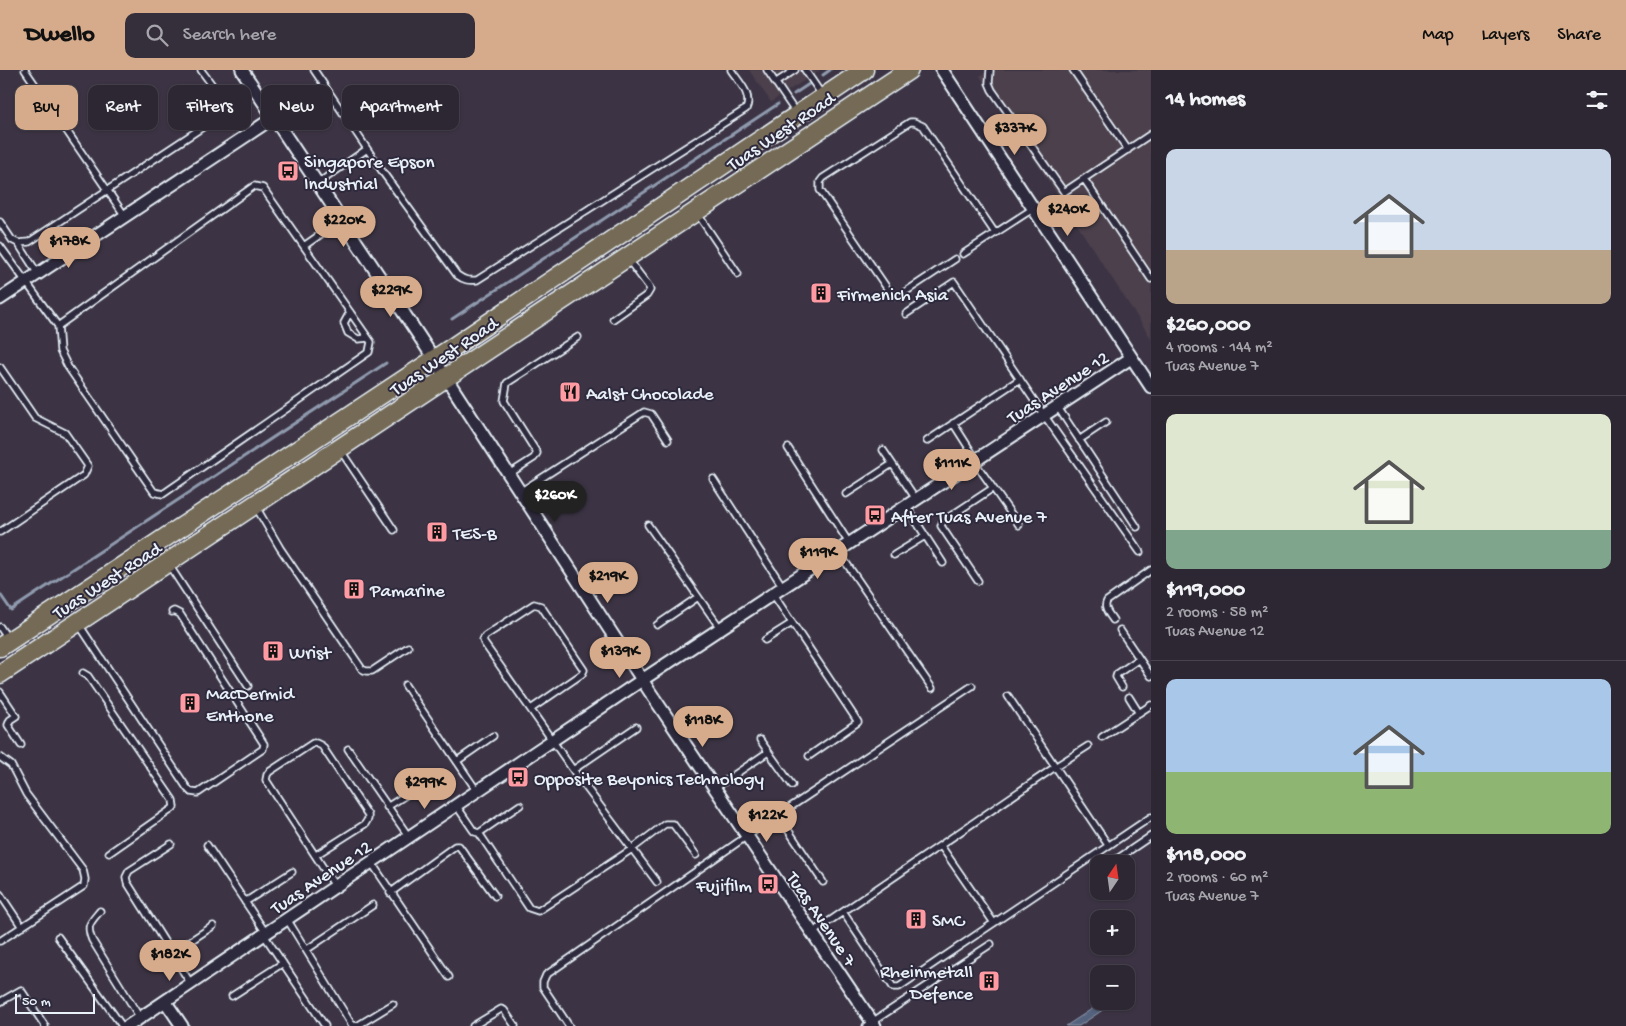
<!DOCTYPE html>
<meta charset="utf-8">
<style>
:root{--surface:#2d2733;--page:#352f3b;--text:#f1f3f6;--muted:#a7a5ac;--line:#48444e;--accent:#d6ab8b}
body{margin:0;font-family:"Gochi Hand",sans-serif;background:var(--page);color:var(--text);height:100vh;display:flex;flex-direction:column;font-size:19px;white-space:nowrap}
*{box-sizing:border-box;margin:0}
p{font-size:16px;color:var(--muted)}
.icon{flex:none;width:28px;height:28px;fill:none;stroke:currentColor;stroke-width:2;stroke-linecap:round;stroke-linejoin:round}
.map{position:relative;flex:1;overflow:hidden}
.side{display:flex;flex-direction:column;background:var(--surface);width:475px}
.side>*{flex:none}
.guide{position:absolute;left:15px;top:15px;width:475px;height:45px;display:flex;gap:10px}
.needle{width:32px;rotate:13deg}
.buttons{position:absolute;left:1090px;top:785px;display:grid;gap:10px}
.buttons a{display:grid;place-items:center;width:45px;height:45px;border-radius:10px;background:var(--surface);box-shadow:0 1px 4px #0004,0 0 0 1px var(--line);font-size:25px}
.scale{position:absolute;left:15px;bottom:12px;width:80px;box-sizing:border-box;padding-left:5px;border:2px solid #e8f1f8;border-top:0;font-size:14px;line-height:18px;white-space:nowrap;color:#e8f1f8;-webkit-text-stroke:4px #2f2a3d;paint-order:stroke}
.price{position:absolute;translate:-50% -42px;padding:0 11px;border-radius:18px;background:var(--accent);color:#111;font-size:16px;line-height:32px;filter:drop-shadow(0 1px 2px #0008)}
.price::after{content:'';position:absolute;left:50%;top:30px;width:15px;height:11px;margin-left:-8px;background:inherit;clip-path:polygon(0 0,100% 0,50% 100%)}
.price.active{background:#222;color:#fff}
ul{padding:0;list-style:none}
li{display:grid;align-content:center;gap:10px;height:265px;padding:0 15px}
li+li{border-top:1px solid var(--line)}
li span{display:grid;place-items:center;height:155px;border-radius:10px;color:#555}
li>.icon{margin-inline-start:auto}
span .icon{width:90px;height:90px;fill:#fffc;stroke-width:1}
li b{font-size:21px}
h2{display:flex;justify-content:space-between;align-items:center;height:60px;padding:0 15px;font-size:21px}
.tag{padding:0 18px;border-radius:10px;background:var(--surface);box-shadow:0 1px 4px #0004,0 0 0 1px var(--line);font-size:18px;line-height:45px}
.tag.active{background:var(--accent);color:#111}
header{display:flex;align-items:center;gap:30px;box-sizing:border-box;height:70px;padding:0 25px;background:var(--accent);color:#111}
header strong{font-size:24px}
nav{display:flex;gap:28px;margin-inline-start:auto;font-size:18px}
.search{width:350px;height:45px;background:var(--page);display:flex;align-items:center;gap:12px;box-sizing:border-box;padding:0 18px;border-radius:10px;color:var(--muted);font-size:19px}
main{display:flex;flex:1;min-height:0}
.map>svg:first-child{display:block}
.built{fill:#4c404c}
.water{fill:#55627e;stroke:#909baf}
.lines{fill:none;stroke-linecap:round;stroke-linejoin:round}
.stream{stroke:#909baf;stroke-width:3}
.lane-casing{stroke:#e8f1f8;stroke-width:9}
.street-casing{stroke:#e8f1f8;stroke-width:15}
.primary-casing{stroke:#e8f1f8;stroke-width:21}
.lane{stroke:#2f2a3d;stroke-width:5.5}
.street{stroke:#2f2a3d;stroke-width:11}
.primary{stroke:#746b55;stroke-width:18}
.labels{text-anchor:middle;stroke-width:4;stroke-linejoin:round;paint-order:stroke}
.street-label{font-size:19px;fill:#e8f1f8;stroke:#2f2a3d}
.poi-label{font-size:19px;fill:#e8f1f8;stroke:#2f2a3d;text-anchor:start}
</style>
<header>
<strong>Dwello</strong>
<div class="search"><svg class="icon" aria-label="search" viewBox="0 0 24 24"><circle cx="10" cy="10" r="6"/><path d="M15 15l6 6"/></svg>Search here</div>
<nav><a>Map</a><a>Layers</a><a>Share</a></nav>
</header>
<main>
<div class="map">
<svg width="1151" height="956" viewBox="0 0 1151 956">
<rect width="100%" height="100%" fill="#3c3444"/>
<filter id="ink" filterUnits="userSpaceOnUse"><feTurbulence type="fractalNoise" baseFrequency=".02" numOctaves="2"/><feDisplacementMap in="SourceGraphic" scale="10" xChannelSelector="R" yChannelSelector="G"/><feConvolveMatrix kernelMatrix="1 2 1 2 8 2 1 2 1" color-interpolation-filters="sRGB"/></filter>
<g filter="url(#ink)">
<path class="built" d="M749,0H820L771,32Z
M989,0H1151V268L980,6Z"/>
<path class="water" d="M1104,931H1116L1079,956H1066Z"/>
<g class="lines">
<path class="stream" d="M823,5L830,0
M794,24L809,14
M452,249L778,34
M0,524L11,540L386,293"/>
<g class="lane-casing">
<path id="lane" d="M25,0L125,146
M314,0L384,104L457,205C464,210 468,211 477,210L746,39C753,25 739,12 731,0
M767,0L796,43
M805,0L822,25
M990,0L989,13L992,20L1064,122L1151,64
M1073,0L1128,80
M775,13L795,0
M1084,109L1151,209
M317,114L367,79
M697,143L738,204
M0,152L12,170L18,173L38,204
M18,173L29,172L218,47C229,32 210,13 201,0
M0,176L58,256L60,281L68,297L154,422L163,424L369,282L371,272L263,118L254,116L58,256
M304,176L341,150
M963,184L1034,138
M955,189L899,226L891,224L820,120V112L823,108L910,52H914L923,56L995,163
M350,242L344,253L348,263L358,269L368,268
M906,244L954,212L1044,345L1140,482
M613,249L647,225L650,220L649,217L628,189
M0,297L35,348L65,363L88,396L84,405L0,462
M1057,336L1137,457
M953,353L976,389
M1079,370L1106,352
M927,371L1020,309
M788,378L849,473
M883,380L916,429
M341,381L394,460
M974,391L1019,455
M509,404L534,388L537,383L504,331L507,313L578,267
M713,409L783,517
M520,422L644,342L651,344L668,370
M846,424L892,394
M906,436L943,493
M256,437L280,478L362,599L366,601H372L408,577
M648,455L720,558
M838,481L932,618
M894,485L925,466
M169,495L248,616
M978,511L941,456L943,451L993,418
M773,524L858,652L809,686
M1113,550C1109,544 1103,538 1107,531L1151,500
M78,553L187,718L191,722L198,723L263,679L264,674L180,544L174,541L172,542
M657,555L698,527
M0,557L8,569
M1120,560L1151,606
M765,570L792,553
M83,603L88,606L173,730L174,737L172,739L109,783
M405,615L477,721
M1122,617L1116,607L1117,604L1139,589
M0,622L16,646L10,650L8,655L21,675
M1008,626L1108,775
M1129,627L1139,643
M531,639L582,604L584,600L541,536L534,534L485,566L483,570L484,573L573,700L657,812
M1102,667L1151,635
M760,670L792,715
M348,679L409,767
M0,687L11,695L26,724L83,800L85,809L84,816L0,871
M457,691L493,666
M573,700L636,657
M715,718L768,682
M456,735L473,760L475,762L479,763L520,735
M387,737L417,718
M778,745L823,812
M479,763L529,838L538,841L632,779L665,754H673L696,785
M171,774L129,801L126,807L127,812L191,914
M207,775L266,863
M941,776L994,853
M316,785L365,754L368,749V745L322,676L316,673H313L269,702L267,705L266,710L335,816
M1117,789L1151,766
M371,792L449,907
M390,823L455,776H459L495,826
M0,824L22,857
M245,832L292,802
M100,841C90,853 86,855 92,870L140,948
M843,842L893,917H899L1151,747
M287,849L352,955L357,956
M812,863L1055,697L1088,676
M264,865L325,956
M58,867L122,956
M306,880L373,835
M172,883L213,856
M232,926L283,893
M0,932L21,920L45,956
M357,956L393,934
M473,956L501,939L504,940L515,956
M569,956L543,917V912L546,905L747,766L972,616
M866,956L991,874"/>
</g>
<g class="street-casing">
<path id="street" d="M242,0L419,266L650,622L875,956
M942,0L1151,317
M0,229L273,48
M165,931L182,956
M128,956L642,610L1131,288"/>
</g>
<g class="primary-casing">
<path id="primary" d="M0,577L450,279L864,0
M0,604L909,0"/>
</g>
<use href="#lane" class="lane"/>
<use href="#street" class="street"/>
<use href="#primary" class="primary"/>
</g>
</g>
<defs>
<g id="bus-square" transform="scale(1.125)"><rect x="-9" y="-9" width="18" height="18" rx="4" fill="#ff9aa2" stroke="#2f2a3d"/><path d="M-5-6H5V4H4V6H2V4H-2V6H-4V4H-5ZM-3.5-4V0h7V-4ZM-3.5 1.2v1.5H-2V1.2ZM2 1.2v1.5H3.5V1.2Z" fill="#111"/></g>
<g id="building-square" transform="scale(1.125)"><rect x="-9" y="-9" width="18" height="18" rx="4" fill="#ff9aa2" stroke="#2f2a3d"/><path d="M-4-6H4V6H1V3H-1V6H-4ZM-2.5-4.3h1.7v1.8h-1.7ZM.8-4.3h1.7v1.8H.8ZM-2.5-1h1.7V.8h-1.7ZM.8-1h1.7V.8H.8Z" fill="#111"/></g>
<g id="restaurant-square" transform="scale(1.125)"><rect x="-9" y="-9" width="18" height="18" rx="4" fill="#ff9aa2" stroke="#2f2a3d"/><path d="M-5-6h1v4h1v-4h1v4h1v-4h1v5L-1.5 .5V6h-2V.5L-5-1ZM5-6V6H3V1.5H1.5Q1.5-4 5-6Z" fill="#111"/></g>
</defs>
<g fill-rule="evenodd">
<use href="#bus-square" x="288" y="101"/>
<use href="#building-square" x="821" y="223"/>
<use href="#restaurant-square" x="570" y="322"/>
<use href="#bus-square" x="875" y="445"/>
<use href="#building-square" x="437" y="462"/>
<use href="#building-square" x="354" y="519"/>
<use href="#building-square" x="273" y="581"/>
<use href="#building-square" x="190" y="633"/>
<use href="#bus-square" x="518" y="707"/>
<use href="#bus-square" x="768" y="814"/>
<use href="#building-square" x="916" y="849"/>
<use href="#building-square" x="989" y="911"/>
</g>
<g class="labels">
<g class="street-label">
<text transform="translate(780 60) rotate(-34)" y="7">Tuas West Road</text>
<text transform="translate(443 285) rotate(-34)" y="7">Tuas West Road</text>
<text transform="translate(1057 316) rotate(-33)" y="7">Tuas Avenue 12</text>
<text transform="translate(106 509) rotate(-33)" y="7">Tuas West Road</text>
<text transform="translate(320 806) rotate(-34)" y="7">Tuas Avenue 12</text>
<text transform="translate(823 848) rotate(56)" y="7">Tuas Avenue 7</text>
</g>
<g class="poi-label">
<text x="304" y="97">Singapore Epson<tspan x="304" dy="22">Industrial</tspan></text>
<text x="837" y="230">Firmenich Asia</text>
<text x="586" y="329">Aalst Chocolade</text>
<text x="891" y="452">After Tuas Avenue 7</text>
<text x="453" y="469">TES-B</text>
<text x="370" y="526">Pamarine</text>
<text x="289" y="588">Wrist</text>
<text x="206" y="629">MacDermid<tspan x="206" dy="22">Enthone</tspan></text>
<text x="534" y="714">Opposite Beyonics Technology</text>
<text x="752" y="821" text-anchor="end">Fujifilm</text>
<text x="932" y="856">SMC</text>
<text x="973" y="907" text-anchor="end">Rheinmetall<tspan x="973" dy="22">Defence</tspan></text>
</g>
</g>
</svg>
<div class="buttons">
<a><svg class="needle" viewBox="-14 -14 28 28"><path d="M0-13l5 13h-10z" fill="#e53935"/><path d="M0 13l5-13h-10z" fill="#a7a5ac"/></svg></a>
<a>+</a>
<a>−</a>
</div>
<div class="scale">50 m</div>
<b class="price" style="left:1015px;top:86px">$337K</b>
<b class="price" style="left:1068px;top:167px">$240K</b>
<b class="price" style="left:344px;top:178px">$220K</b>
<b class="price" style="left:69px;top:199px">$178K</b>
<b class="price" style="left:391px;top:248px">$229K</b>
<b class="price" style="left:952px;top:421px">$111K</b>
<b class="price active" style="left:555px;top:453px">$260K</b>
<b class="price" style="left:818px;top:510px">$119K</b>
<b class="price" style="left:608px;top:534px">$219K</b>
<b class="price" style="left:620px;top:609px">$139K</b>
<b class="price" style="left:703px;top:678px">$118K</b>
<b class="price" style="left:425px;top:740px">$299K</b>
<b class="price" style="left:767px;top:773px">$122K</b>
<b class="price" style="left:170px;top:912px">$182K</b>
<div class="guide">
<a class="tag active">Buy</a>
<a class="tag">Rent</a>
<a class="tag">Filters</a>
<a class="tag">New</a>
<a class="tag">Apartment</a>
</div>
</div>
<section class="side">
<h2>14 homes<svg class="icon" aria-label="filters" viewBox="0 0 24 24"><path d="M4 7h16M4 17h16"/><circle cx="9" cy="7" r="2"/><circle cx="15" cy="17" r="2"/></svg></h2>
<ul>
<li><span style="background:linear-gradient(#c9d6e8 65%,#b9a48a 0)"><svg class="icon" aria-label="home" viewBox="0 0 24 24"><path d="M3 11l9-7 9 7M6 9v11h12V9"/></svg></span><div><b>$260,000</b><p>4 rooms · 144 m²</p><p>Tuas Avenue 7</p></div></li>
<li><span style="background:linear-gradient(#dfe7d0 75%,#7fa58c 0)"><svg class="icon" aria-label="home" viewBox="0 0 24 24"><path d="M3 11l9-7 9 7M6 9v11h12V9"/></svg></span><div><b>$119,000</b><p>2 rooms · 58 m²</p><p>Tuas Avenue 12</p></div></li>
<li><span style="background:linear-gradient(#a9c7e8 60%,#8fb573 0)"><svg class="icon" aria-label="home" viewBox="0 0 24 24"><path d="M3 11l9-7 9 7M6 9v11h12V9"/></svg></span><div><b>$118,000</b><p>2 rooms · 60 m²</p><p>Tuas Avenue 7</p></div></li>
</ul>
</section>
</main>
